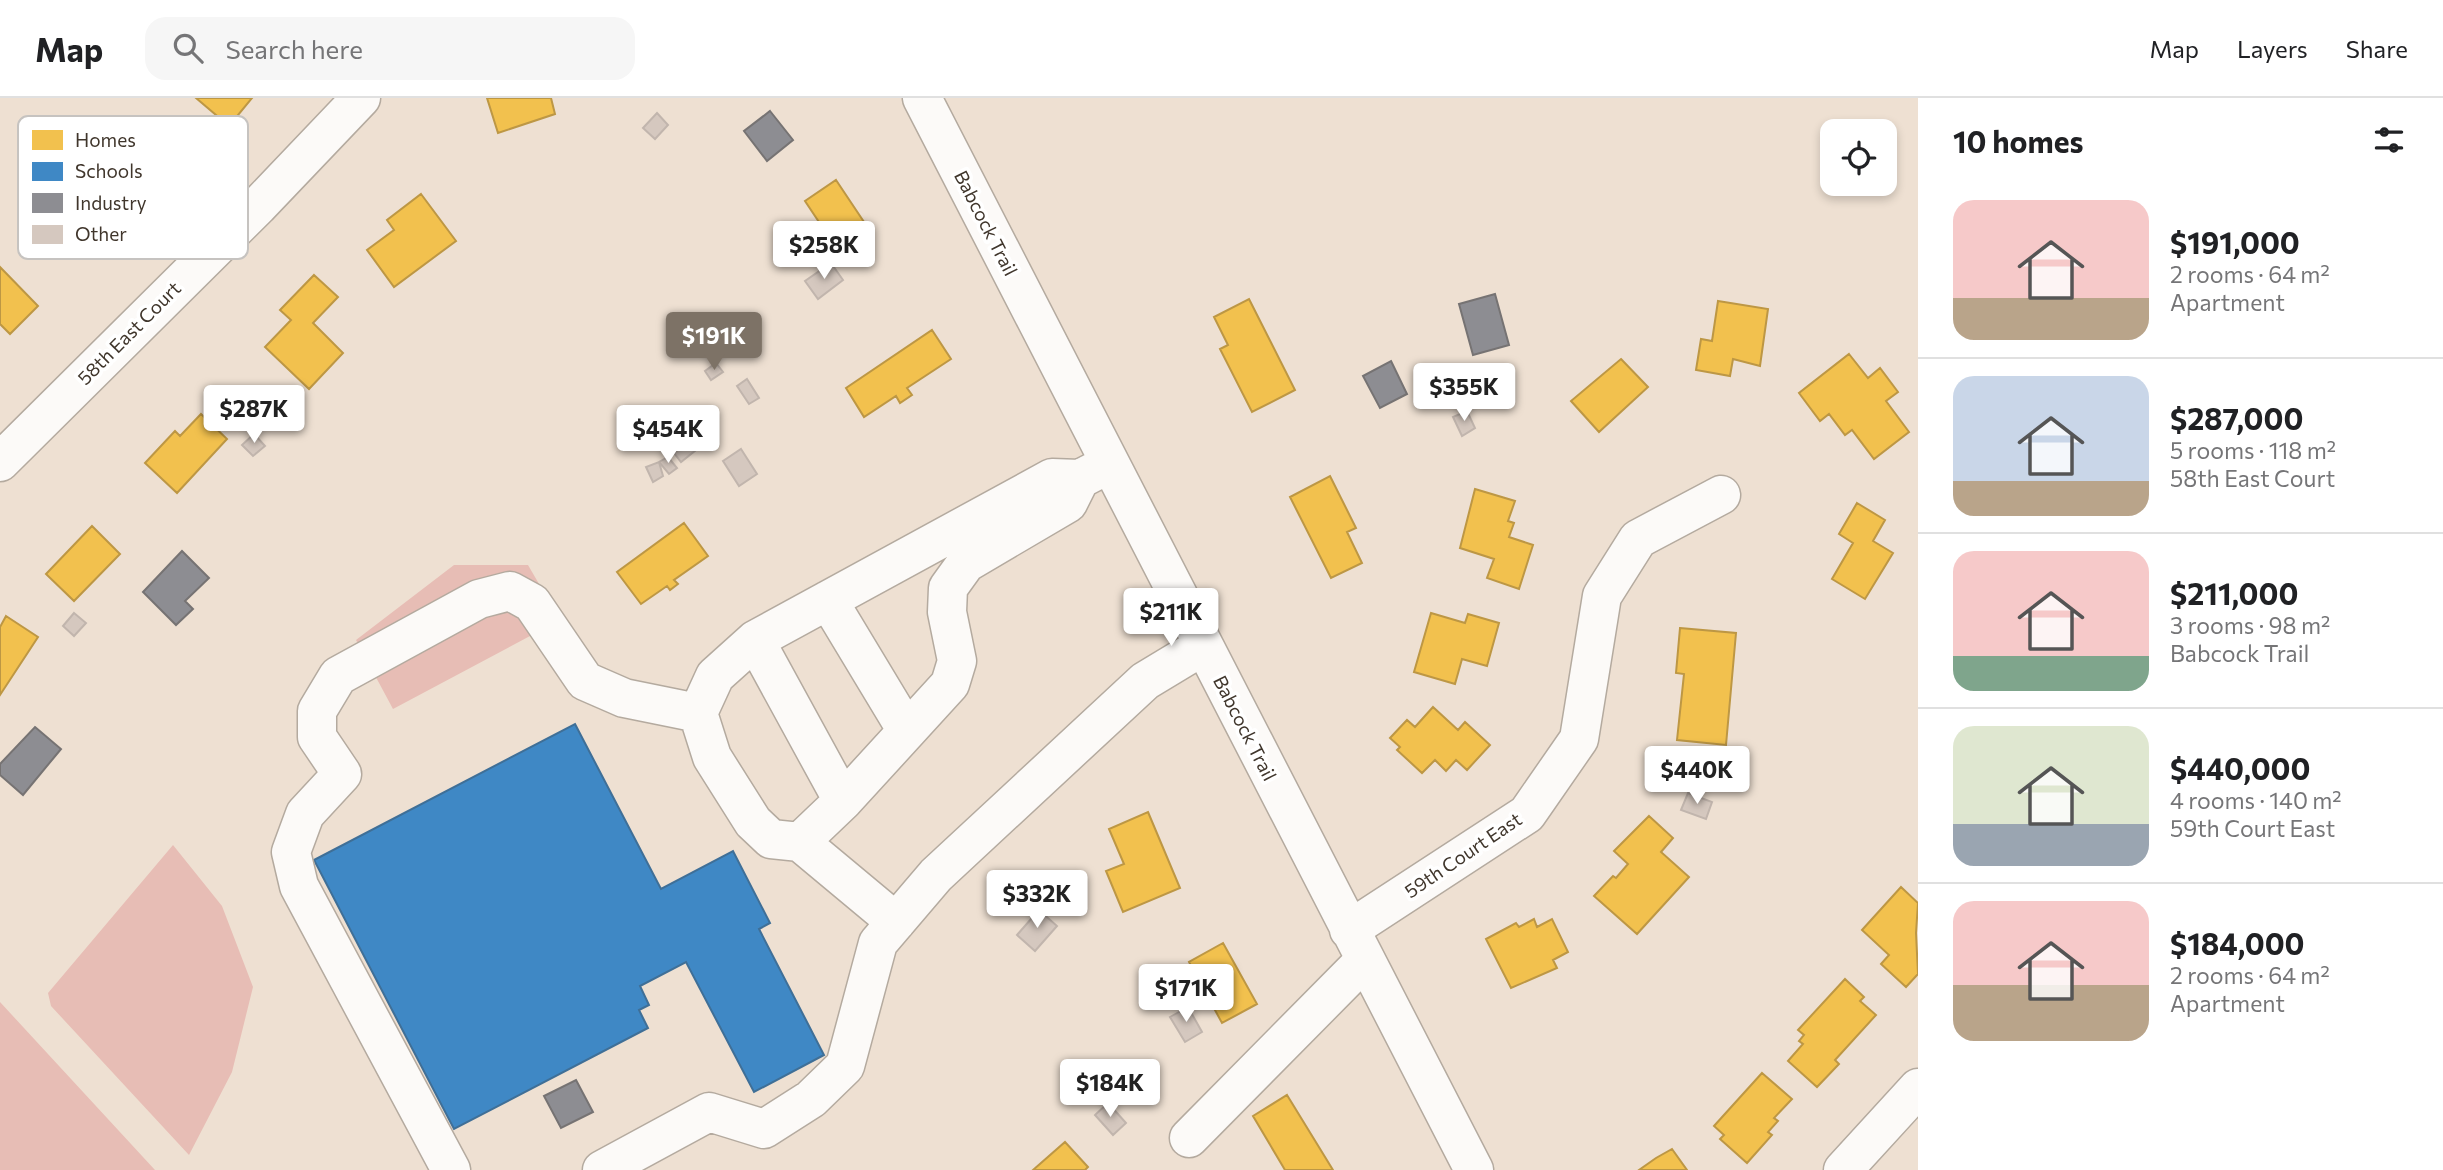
<!DOCTYPE html>
<meta charset="utf-8">
<style>
:root{--surface:#fff;--page:#f6f6f6;--text:#202124;--muted:#757577;--line:#e0e0e0;--accent:#7d7266}
body{margin:0;font-family:Commissioner,sans-serif;background:var(--page);color:var(--text);height:100vh;display:flex;flex-direction:column;font-size:26px;white-space:nowrap}
*{box-sizing:border-box;margin:0}
p{font-size:23px;color:var(--muted)}
.icon{flex:none;width:38px;height:38px;fill:none;stroke:currentColor;stroke-width:2;stroke-linecap:round;stroke-linejoin:round}
.map{position:relative;flex:1;overflow:hidden}
.panel{display:flex;flex-direction:column;background:var(--surface);width:525px}
.panel>*{flex:none}
.buttons{position:absolute;left:1820px;top:21px;display:grid;gap:14px}
.buttons a{display:grid;place-items:center;width:77px;height:77px;border-radius:14px;background:var(--surface);box-shadow:0 4px 10px #0003;font-size:35px}
.price{position:absolute;translate:-50% -60px;padding:0 16px;border-radius:7px;background:#fff;color:#222;font-size:23px;line-height:46px;filter:drop-shadow(0 2px 4px #0008)}
.price::after{content:'';position:absolute;left:50%;top:42px;width:21px;height:16px;margin-left:-10px;background:inherit;clip-path:polygon(0 0,100% 0,50% 100%)}
.price.selected{background:var(--accent);color:#fff}
ul{padding:0;list-style:none}
li{display:flex;align-items:center;gap:21px;height:175px;padding:0 35px}
li+li{border-top:2px solid var(--line)}
li span{display:grid;place-items:center;flex:none;width:196px;height:140px;border-radius:21px;color:#555}
li>.icon{margin-inline-start:auto}
span .icon{width:84px;height:84px;fill:#fffc;stroke-width:1}
li b{font-size:30px}
h2{display:flex;justify-content:space-between;align-items:center;height:84px;padding:0 35px;font-size:30px}
header{display:flex;align-items:center;gap:42px;box-sizing:border-box;height:98px;padding:0 35px;background:var(--surface);border-bottom:2px solid var(--line)}
header strong{font-size:33px}
nav{display:flex;gap:38px;margin-inline-start:auto;font-size:24px}
.search{width:490px;height:63px;background:var(--page);display:flex;align-items:center;gap:18px;box-sizing:border-box;padding:0 24px;border-radius:21px;color:var(--muted);font-size:26px}
main{display:flex;flex:1;min-height:0}
.map>svg:first-child{display:block}
.green{fill:#e7bdb5}
.homes{fill:#f2c14e;stroke:#bd9744;stroke-width:2}
.schools{fill:#3f88c5;stroke:#3f6f97;stroke-width:2}
.industry{fill:#8d8d92;stroke:#767373;stroke-width:2}
.building{fill:#d5c8bf;stroke:#c1b5ad;stroke-width:2}
.lines{fill:none;stroke-linecap:round;stroke-linejoin:round}
.minor-casing{stroke:#b4aa9f;stroke-width:41}
.minor{stroke:#fcfaf8;stroke-width:38}
.labels{text-anchor:middle;stroke-width:7;stroke-linejoin:round;paint-order:stroke}
.street-label{font-size:19px;fill:#40362c;stroke:#fff}
.key{fill:#fff;stroke:#c6c3c0;stroke-width:2}
.key-label{font-size:19px;fill:#40362c}
</style>
<header>
<strong>Map</strong>
<div class="search"><svg class="icon" aria-label="search" viewBox="0 0 24 24"><circle cx="10" cy="10" r="6"/><path d="M15 15l6 6"/></svg>Search here</div>
<nav><a>Map</a><a>Layers</a><a>Share</a></nav>
</header>
<main>
<div class="map">
<svg width="1918" height="1072" viewBox="0 0 1918 1072">
<rect width="100%" height="100%" fill="#eee0d2"/>
<path class="green" d="M454,467H528L560,522L393,611L356,542Z
M173,747L222,808L253,889L232,974L189,1057L51,908L48,895Z
M0,904L155,1072H0Z"/>
<path class="homes" d="M196,0H252L229,28Z
M487,0H551L555,16L498,35Z
M836,82L864,124L833,145L805,103Z
M421,96L456,143L394,189L367,152L394,132L387,122Z
M0,169L38,208L10,236L0,226Z
M314,177L338,199L313,225L343,255L309,291L265,249L291,222L280,212Z
M1249,201L1295,292L1252,314L1220,251L1228,247L1214,219Z
M1718,203L1768,211L1760,268L1733,261L1730,278L1696,272L1701,241L1712,243Z
M932,232L951,261L907,290L912,297L900,305L896,298L864,319L846,290Z
M1849,256L1868,280L1880,270L1898,294L1886,303L1909,334L1874,361L1852,332L1845,337L1829,316L1820,323L1799,295Z
M1621,261L1648,289L1599,334L1571,303Z
M201,316L227,341L177,395L145,365L175,333L180,338Z
M1330,378L1356,430L1347,434L1362,465L1331,480L1290,399Z
M1475,391L1515,403L1508,423L1514,425L1509,439L1533,447L1519,491L1487,480L1494,461L1460,450Z
M1857,405L1885,422L1873,443L1893,455L1865,501L1832,481L1853,445L1839,436Z
M684,425L708,458L674,482L678,486L670,492L667,488L641,506L617,474Z
M92,428L120,456L74,503L46,476Z
M1431,515L1465,525L1468,516L1499,525L1487,568L1462,561L1455,586L1414,574Z
M6,518L38,539L0,597V529Z
M1680,530L1736,535L1726,647L1677,642L1684,576L1676,575Z
M1433,609L1458,632L1465,624L1490,647L1467,672L1456,662L1446,673L1435,662L1422,675L1397,652L1400,649L1390,640L1407,622L1415,629Z
M1148,714L1180,790L1123,814L1106,773L1124,766L1109,731Z
M1649,718L1673,740L1661,754L1689,779L1637,836L1594,798L1613,778L1616,780L1628,766L1614,753Z
M1901,789L1918,805L1916,835L1918,876L1906,889L1881,866L1889,857L1862,832Z
M1534,821L1537,829L1552,821L1568,854L1553,862L1557,870L1511,890L1486,841L1516,825L1519,829Z
M1223,845L1257,906L1222,925L1189,864Z
M1845,881L1864,899L1860,903L1876,917L1835,962L1839,966L1817,989L1788,963L1803,946L1799,943L1804,937L1798,932Z
M1762,975L1792,1001L1774,1020L1778,1023L1768,1034L1772,1037L1747,1065L1720,1041L1724,1037L1714,1028Z
M1287,997L1333,1072H1285L1253,1018Z
M1065,1044L1088,1069L1085,1072H1033Z
M1672,1051L1687,1072H1639L1656,1060Z"/>
<path class="schools" d="M575,626L661,791L733,753L770,825L759,831L824,957L754,994L686,864L640,888L649,907L639,912L648,930L454,1031L314,762Z"/>
<path class="industry" d="M770,13L793,42L767,63L744,33Z
M1495,196L1509,247L1473,257L1459,206Z
M1391,263L1407,296L1380,310L1363,278Z
M182,453L209,480L185,503L193,511L176,527L143,494Z
M35,629L61,651L23,697L0,677V666Z
M576,982L593,1014L561,1030L544,998Z"/>
<path class="building" d="M657,15L668,27L655,41L643,30Z
M831,165L843,182L818,201L805,183Z
M716,265L723,274L711,282L705,273Z
M747,281L759,300L749,306L737,288Z
M1467,313L1475,330L1462,338L1453,319Z
M254,336L265,348L253,358L242,347Z
M689,343L696,352L681,364L674,355Z
M741,351L757,376L739,388L723,363Z
M668,359L677,370L669,376L659,364Z
M659,364L663,378L653,384L646,369Z
M74,515L86,525L74,538L63,528Z
M1688,695L1712,704L1706,721L1681,712Z
M1039,812L1057,828L1035,853L1017,837Z
M1188,909L1202,934L1185,944L1170,919Z
M1108,1005L1126,1025L1113,1037L1095,1017Z"/>
<g class="lines">
<g class="minor-casing">
<path id="minor" d="M922,0L1474,1072
M0,364L258,108L361,0
M1080,381L1068,405L966,465L948,490L947,514L957,563L950,586L843,703L800,744L771,741L753,724L712,659L698,615L715,578L755,542L1052,380L1080,381L1109,366
M828,502L907,633
M755,542L843,703
M800,744L896,824
M1349,832L1527,716L1579,641L1602,498L1638,441L1721,397
M1189,1040L1364,863
M451,1072L299,788L291,754L305,716L342,676L317,639V613L338,578L479,501L510,493L532,505L585,583L624,600L698,615
M602,1072L709,1014L764,1031L811,1001L845,968L878,845L936,777L1145,583L1203,548
M1843,1072L1918,990"/>
</g>
<use href="#minor" class="minor"/>
</g>
<g class="labels">
<g class="street-label">
<text transform="translate(986 125) rotate(63)" y="7">Babcock Trail</text>
<text transform="translate(129 235) rotate(-45)" y="7">58th East Court</text>
<text transform="translate(1245 630) rotate(63)" y="7">Babcock Trail</text>
<text transform="translate(1463 757) rotate(-34)" y="7">59th Court East</text>
</g>
</g>
<rect x="18" y="18" width="230" height="143" rx="10" class="key"/>
<rect x="32" y="32" width="31" height="20" fill="#f2c14e"/>
<rect x="32" y="64" width="31" height="19" fill="#3f88c5"/>
<rect x="32" y="95" width="31" height="20" fill="#8d8d92"/>
<rect x="32" y="127" width="31" height="19" fill="#d5c8bf"/>
<g class="key-label">
<text x="75" y="49">Homes</text>
<text x="75" y="80">Schools</text>
<text x="75" y="112">Industry</text>
<text x="75" y="143">Other</text>
</g>
</svg>
<div class="buttons">
<a><svg class="icon" aria-label="locate" viewBox="0 0 24 24"><circle cx="12" cy="12" r="6"/><path d="M12 2v4M12 18v4M2 12h4M18 12h4"/></svg></a>
</div>
<b class="price" style="left:824px;top:183px">$258K</b>
<b class="price selected" style="left:714px;top:274px">$191K</b>
<b class="price" style="left:1464px;top:325px">$355K</b>
<b class="price" style="left:254px;top:347px">$287K</b>
<b class="price" style="left:668px;top:367px">$454K</b>
<b class="price" style="left:1171px;top:550px">$211K</b>
<b class="price" style="left:1697px;top:708px">$440K</b>
<b class="price" style="left:1037px;top:832px">$332K</b>
<b class="price" style="left:1186px;top:926px">$171K</b>
<b class="price" style="left:1110px;top:1021px">$184K</b>
</div>
<section class="panel">
<h2>10 homes<svg class="icon" aria-label="filters" viewBox="0 0 24 24"><path d="M4 7h16M4 17h16"/><circle cx="9" cy="7" r="2"/><circle cx="15" cy="17" r="2"/></svg></h2>
<ul>
<li><span style="background:linear-gradient(#f6c9c9 70%,#b9a48a 0)"><svg class="icon" aria-label="home" viewBox="0 0 24 24"><path d="M3 11l9-7 9 7M6 9v11h12V9"/></svg></span><div><b>$191,000</b><p>2 rooms · 64 m²</p><p>Apartment</p></div></li>
<li><span style="background:linear-gradient(#c9d6e8 75%,#b9a48a 0)"><svg class="icon" aria-label="home" viewBox="0 0 24 24"><path d="M3 11l9-7 9 7M6 9v11h12V9"/></svg></span><div><b>$287,000</b><p>5 rooms · 118 m²</p><p>58th East Court</p></div></li>
<li><span style="background:linear-gradient(#f6c9c9 75%,#7fa58c 0)"><svg class="icon" aria-label="home" viewBox="0 0 24 24"><path d="M3 11l9-7 9 7M6 9v11h12V9"/></svg></span><div><b>$211,000</b><p>3 rooms · 98 m²</p><p>Babcock Trail</p></div></li>
<li><span style="background:linear-gradient(#dfe7d0 70%,#9aa5b1 0)"><svg class="icon" aria-label="home" viewBox="0 0 24 24"><path d="M3 11l9-7 9 7M6 9v11h12V9"/></svg></span><div><b>$440,000</b><p>4 rooms · 140 m²</p><p>59th Court East</p></div></li>
<li><span style="background:linear-gradient(#f6c9c9 60%,#b9a48a 0)"><svg class="icon" aria-label="home" viewBox="0 0 24 24"><path d="M3 11l9-7 9 7M6 9v11h12V9"/></svg></span><div><b>$184,000</b><p>2 rooms · 64 m²</p><p>Apartment</p></div></li>
</ul>
</section>
</main>
